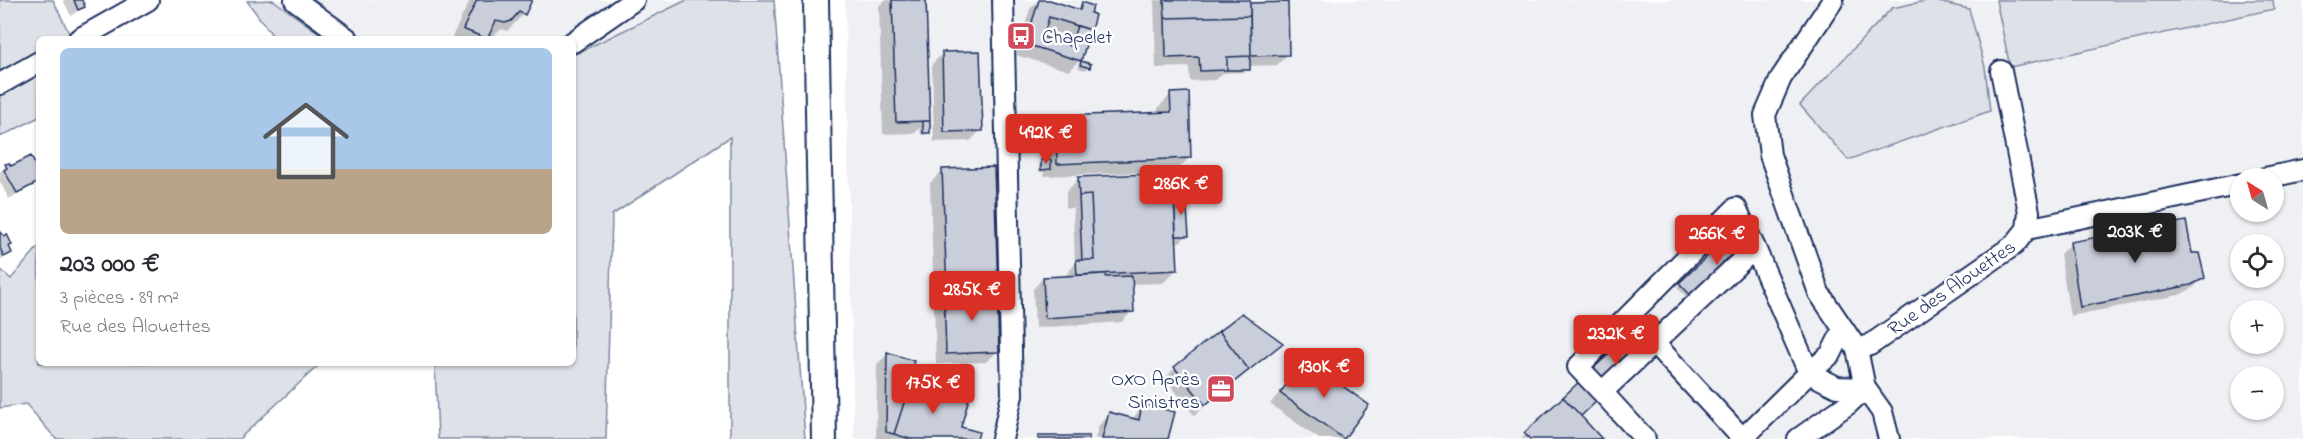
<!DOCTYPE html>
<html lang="fr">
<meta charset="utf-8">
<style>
:root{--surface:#fff;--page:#f7f7f7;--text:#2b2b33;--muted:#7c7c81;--line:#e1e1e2;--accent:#d93025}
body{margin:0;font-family:"Indie Flower",sans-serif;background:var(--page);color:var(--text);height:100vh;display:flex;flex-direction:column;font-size:22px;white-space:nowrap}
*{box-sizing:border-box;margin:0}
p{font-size:20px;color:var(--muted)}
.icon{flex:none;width:33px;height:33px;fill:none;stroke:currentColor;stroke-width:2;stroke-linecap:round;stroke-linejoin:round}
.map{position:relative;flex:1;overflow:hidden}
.details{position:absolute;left:36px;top:36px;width:540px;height:330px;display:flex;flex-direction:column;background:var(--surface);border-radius:9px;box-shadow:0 2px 4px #0004}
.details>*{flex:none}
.needle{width:39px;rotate:323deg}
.controls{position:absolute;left:2230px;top:168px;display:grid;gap:12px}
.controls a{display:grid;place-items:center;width:54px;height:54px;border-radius:50%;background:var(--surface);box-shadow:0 2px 4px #0004;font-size:30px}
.price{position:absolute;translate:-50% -51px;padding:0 14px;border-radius:6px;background:var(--accent);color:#fff;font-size:20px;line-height:39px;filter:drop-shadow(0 2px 3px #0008)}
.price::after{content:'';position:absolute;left:50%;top:36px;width:18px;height:14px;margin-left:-9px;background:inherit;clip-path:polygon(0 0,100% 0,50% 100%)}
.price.on{background:#222;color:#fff}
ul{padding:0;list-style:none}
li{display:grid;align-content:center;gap:12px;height:318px;padding:0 24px}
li+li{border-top:2px solid var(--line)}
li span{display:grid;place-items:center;height:186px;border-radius:9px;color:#555}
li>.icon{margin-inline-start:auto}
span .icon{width:108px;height:108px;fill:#fffc;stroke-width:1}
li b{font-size:26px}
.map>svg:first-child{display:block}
.built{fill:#eff0f4;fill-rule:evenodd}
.green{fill:#dee1e7;stroke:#7c88a2;stroke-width:1.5}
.shadow{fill:#0003;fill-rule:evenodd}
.building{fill:#caceda;stroke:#1b2f5e;stroke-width:1.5}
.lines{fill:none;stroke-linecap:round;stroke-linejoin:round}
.minor-casing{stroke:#1b2f5e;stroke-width:24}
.major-casing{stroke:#1b2f5e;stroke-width:28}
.minor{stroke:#fff;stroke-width:20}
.major{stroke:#fff;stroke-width:24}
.labels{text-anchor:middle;stroke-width:5;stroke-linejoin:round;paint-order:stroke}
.poi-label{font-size:20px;fill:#1b2f5e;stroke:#fff;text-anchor:start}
.street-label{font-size:20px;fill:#1b2f5e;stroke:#fff}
</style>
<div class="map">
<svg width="2303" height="439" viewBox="0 0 2303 439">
<rect width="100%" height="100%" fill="#fff"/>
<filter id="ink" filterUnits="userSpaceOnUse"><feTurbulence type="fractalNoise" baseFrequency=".0167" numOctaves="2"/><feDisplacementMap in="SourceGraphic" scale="12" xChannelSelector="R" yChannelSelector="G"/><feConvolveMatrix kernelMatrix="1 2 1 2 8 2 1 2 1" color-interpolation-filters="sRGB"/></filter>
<g filter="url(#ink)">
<path class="built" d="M273,0H687L573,55V39H327Z
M845,0H2303V439H854ZM2241,178H2274V212H2241ZM2241,244H2274V278H2241ZM2241,310H2274V344H2241ZM2241,376H2274V410H2241Z"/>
<path class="green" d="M0,0H53L72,39H39V117L0,137Z
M273,0L327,39H275L247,1Z
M687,0H774L805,439H730V137L612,215L606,439H438L435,363H573V55Z
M1930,0L1969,9L1985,67L1990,111L1848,160L1800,105L1892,8Z
M1996,0H2273L2274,9L2010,67Z
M39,246V363H321L239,439H56L26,404L0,408V269L11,279Z"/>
<path class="shadow" d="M63,0H80L83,7L71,16Z
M470,0H530L524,14L507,31L502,29L489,39H451Z
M885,0H924L928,132L925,135H921L920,128L915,133L883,134L879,6Z
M1039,0L1076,10L1082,4L1089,14L1094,16L1080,60L1069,71L1016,55L1030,9ZM1044,29L1072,38L1070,43L1067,46L1041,38Z
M1154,0H1248V4L1286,3L1288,54L1277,65L1248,66L1245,72L1223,73L1215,80L1190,81L1189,67L1156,68Z
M942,54L981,130L970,141L934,142L932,64Z
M1082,63L1088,67L1085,70L1078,68Z
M1171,94L1189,158L1176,171L1044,176V172H1039V165L1044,162L1043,131L1056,117L1158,114V108Z
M6,166L39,176V182L9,199L0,182V172Z
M943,170L997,352L986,362L936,364L930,183Z
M1079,178L1173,198L1187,235L1180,242H1175L1176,270L1163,283L1131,284L1132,311L1122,322L1035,328L1033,289L1043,278L1064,277L1075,264L1073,208H1066V192Z
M2185,223L2191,254L2204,277L2193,288L2179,295L2070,316L2060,254L2070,244Z
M1736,231L1693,304L1677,287Z
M0,233L11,253L0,260Z
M1650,318L1579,416L1600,439H1521Z
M1281,343L1194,415L1165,378L1175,368Z
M888,354L906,381L975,439H876L877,364Z
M1305,361L1366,406L1342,439H1319L1270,404Z
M1143,406L1167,439H1095L1099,425L1109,414L1132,419Z"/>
<path class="building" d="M74,0H82L85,7L78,10Z
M477,0H532L525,15L519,12L511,21L505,23L496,21L487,39L463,29Z
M892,0H926L930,121L896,122Z
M1039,0H1050L1080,10L1082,2L1093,6L1091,13L1095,15L1091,30L1049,17L1043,37L1071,46L1073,38L1087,42L1081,61L1025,44Z
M1164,0H1250V16L1165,18Z
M1288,2L1289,55L1251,56L1250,3Z
M1250,16L1251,56L1227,57V70L1200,71L1199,57L1166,58L1165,18Z
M1077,26L1091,30L1087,42L1073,38Z
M980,51L983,131L944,132L942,52Z
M1250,56V70H1227V57Z
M1081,61L1091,64L1090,68L1080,65Z
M1189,92L1191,158L1057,164L1056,116L1171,112L1170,93Z
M923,121H930V133H923Z
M31,156L39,173V182L17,193L4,170L7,168L5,164L9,163L11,166Z
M1041,160H1051V169L1041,170Z
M994,167L998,290L947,292L942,169Z
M1173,173L1178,270L1077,275L1076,260H1094L1091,195L1079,196L1078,177Z
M1091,195L1094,260H1082L1079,196Z
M1186,196L1189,236H1176L1174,197Z
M2186,221L2192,253H2199L2205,278L2191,285L2080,307L2070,242Z
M1736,229L1754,248L1697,302L1679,283Z
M0,231L4,236L7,234L12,245L9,246L12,253L4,257L0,248Z
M1106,274V277L1132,276L1134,312L1045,318L1043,277Z
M997,290L999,352L946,354L944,292Z
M1242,313L1283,343L1249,370L1219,331Z
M1650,315L1668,334L1581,416L1563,397Z
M1219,331L1249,370L1205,405L1174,367Z
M887,352L914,361L908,380L911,381L894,434L886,432Z
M1305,359L1369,405L1344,439L1280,393Z
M911,381L969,398L961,427L979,432L977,439H910L894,434Z
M1563,397L1581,416L1602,439H1530L1524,433Z
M1142,404L1175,412L1168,439H1102L1109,412L1139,420Z
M1038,436H1089V439H1038Z"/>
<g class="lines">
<g class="minor-casing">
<path id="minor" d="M295,0L348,39
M1833,0L1781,78L1765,115L1770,155L1819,293L1857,349L1865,388L1882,412L1889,439
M79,39L148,0
M573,42L634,0
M0,84L39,62
M2265,178L2303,170
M2027,229L2241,184
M1843,330L1831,354L1809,373L1837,387L1865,388
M1654,343L1743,439
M1857,349L1870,345L2014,245L2027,229L2029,212L2001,71
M1602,392L1578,367L1736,208L1755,248
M1002,439L1012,395L1003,0
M1645,439L1602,392L1755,248L1809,373L1742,439
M1798,439L1848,404L1865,388"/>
</g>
<g class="major-casing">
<path id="major" d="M816,0L824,439"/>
</g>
<use href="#minor" class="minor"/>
<use href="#major" class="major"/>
</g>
</g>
<defs>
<g id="bus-square" transform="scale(1.5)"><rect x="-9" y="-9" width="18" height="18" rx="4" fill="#d1495b" stroke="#fff"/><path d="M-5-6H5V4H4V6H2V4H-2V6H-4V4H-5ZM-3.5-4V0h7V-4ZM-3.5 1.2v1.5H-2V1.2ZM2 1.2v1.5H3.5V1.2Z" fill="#fff"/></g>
<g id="office-square" transform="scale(1.5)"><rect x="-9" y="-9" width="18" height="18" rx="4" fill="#d1495b" stroke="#fff"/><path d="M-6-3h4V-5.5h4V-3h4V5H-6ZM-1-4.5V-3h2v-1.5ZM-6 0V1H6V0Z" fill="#fff"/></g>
</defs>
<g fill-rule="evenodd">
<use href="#bus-square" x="1021" y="36"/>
<use href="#office-square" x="1221" y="389"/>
</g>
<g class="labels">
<g class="poi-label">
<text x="1042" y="43">Chapelet</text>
<text x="1200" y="385" text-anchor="end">OXO Après<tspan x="1200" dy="23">Sinistres</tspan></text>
</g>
<g class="street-label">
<text transform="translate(1951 287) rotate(-35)" y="7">Rue des Alouettes</text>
</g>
</g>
</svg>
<div class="controls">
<a><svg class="needle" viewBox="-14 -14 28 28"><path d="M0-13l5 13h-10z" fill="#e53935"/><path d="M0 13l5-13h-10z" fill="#7c7c81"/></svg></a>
<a><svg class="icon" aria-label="locate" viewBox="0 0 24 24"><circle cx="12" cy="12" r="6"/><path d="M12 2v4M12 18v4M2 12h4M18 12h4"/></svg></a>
<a>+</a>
<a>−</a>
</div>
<b class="price" style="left:1046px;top:165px">492K €</b>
<b class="price" style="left:1181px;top:216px">286K €</b>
<b class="price on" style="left:2135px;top:264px">203K €</b>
<b class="price" style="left:1717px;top:266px">266K €</b>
<b class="price" style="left:972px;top:322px">285K €</b>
<b class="price" style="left:1616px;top:366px">232K €</b>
<b class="price" style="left:1324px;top:399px">130K €</b>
<b class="price" style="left:933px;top:415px">175K €</b>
<section class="details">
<ul>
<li><span style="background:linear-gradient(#a9c7e8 65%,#b9a48a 0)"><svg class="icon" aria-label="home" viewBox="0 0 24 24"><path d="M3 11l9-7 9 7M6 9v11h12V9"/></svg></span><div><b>203 000 €</b><p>3 pièces · 89 m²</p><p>Rue des Alouettes</p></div></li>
</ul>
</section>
</div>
